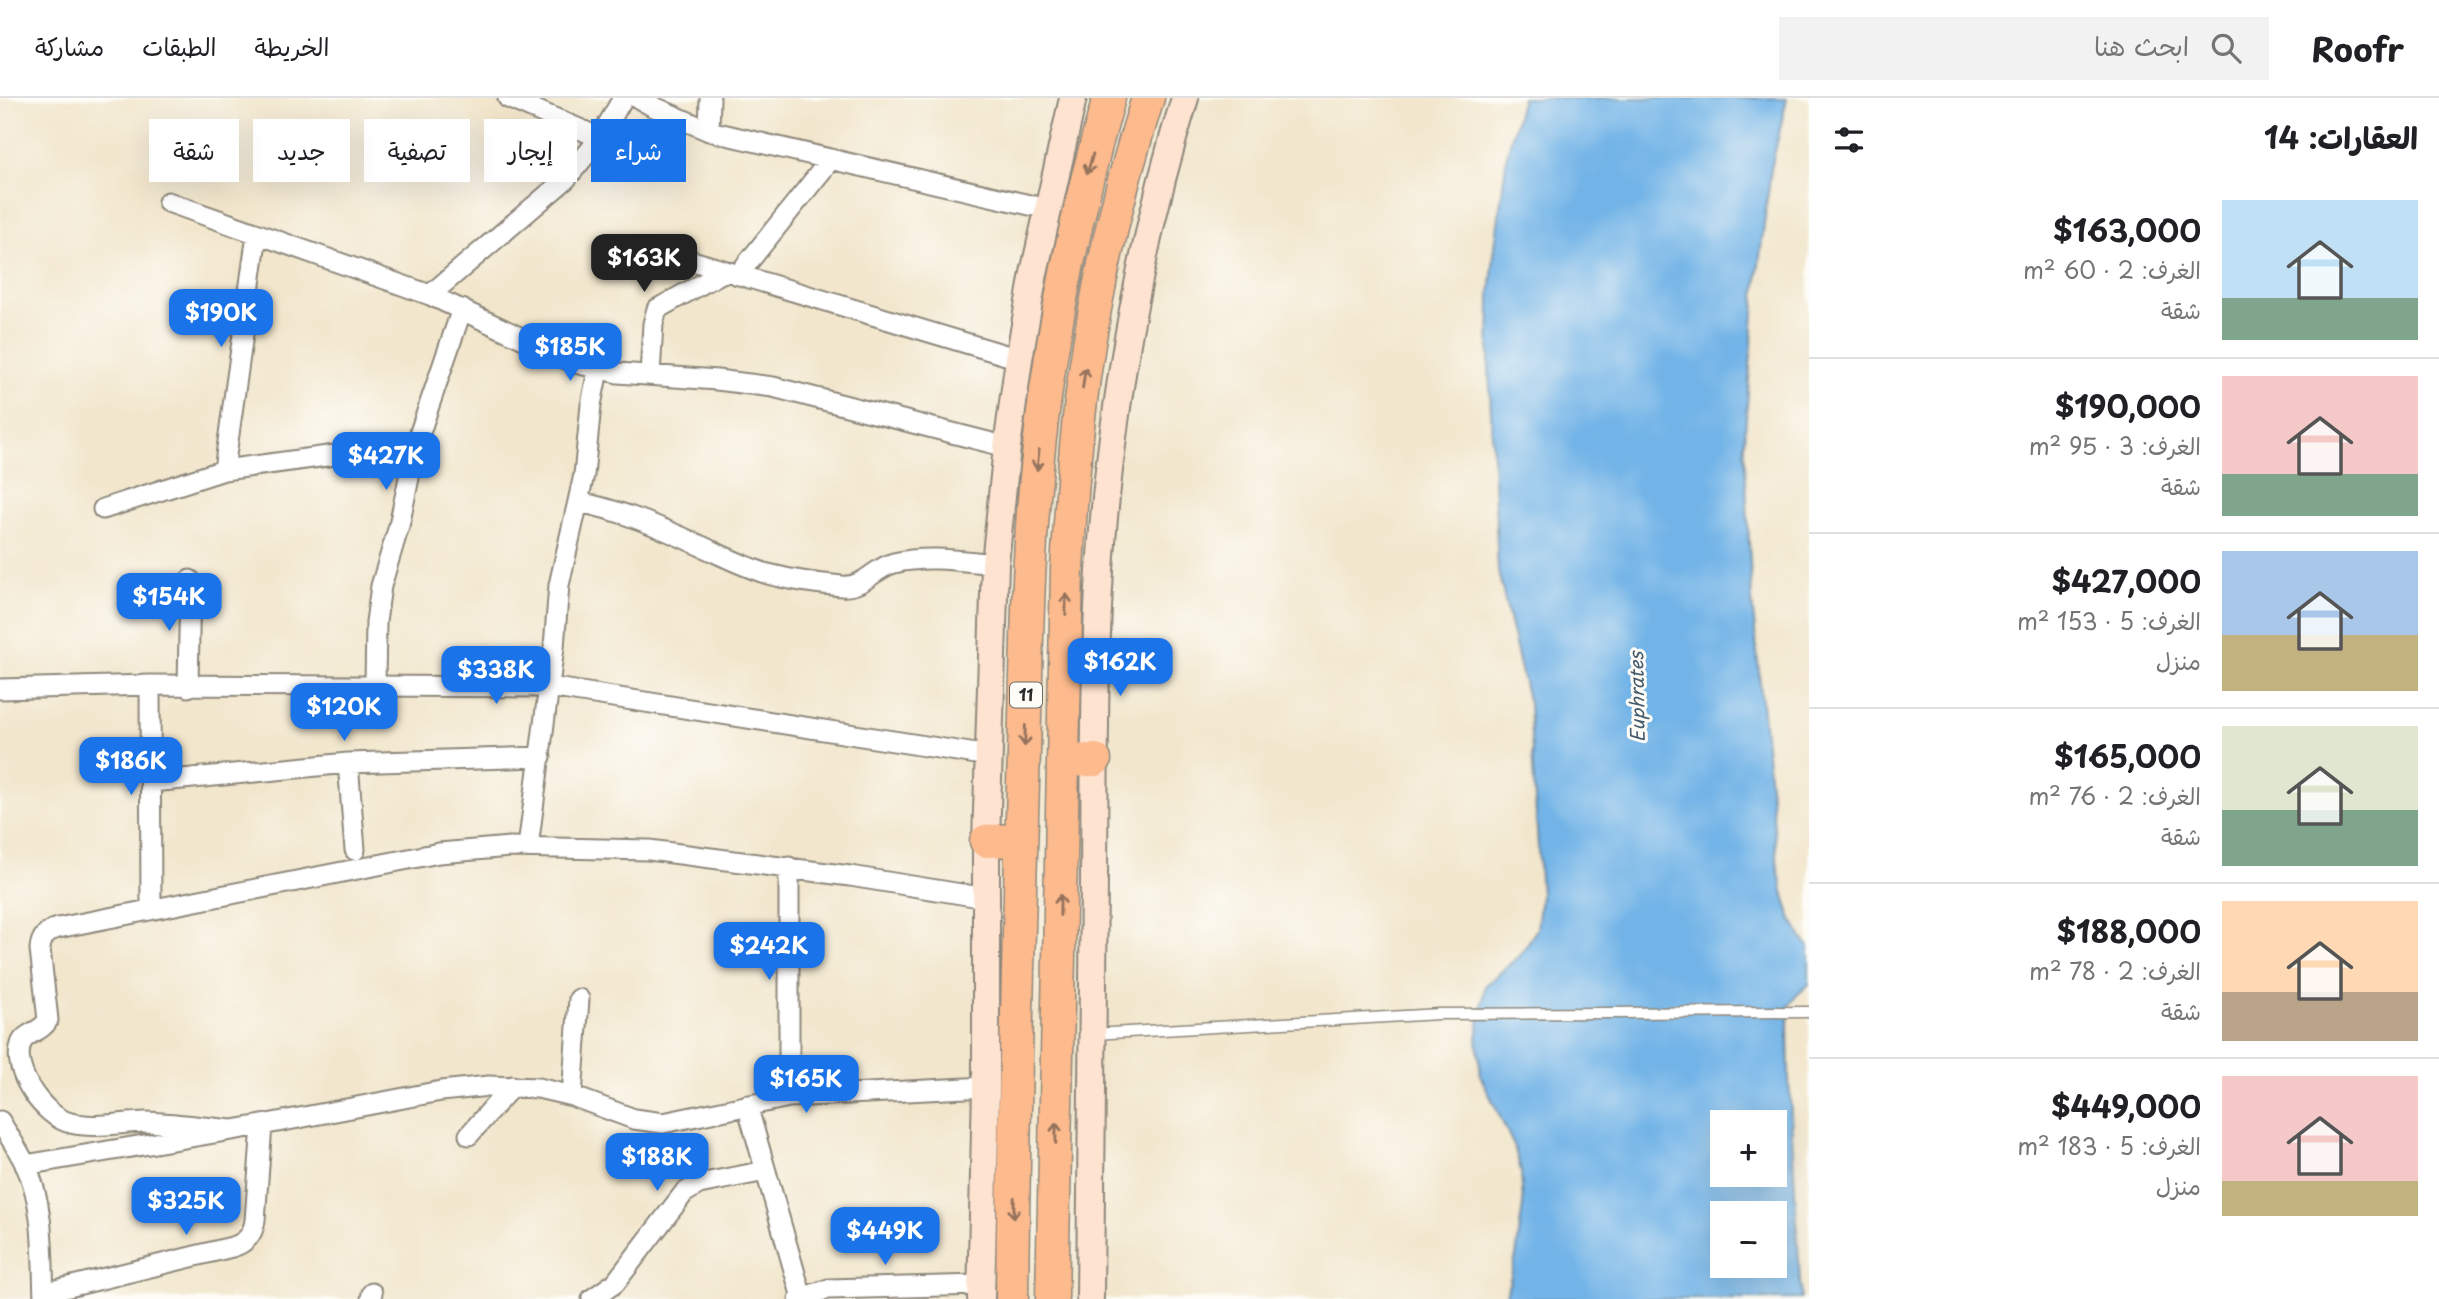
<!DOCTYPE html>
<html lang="ar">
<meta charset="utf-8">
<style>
:root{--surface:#fff;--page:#f2f2f2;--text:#202124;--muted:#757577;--line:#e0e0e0;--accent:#1a73e8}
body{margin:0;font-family:"Playpen Sans","Playpen Sans Arabic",sans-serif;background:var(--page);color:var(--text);direction:rtl;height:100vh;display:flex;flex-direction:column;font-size:26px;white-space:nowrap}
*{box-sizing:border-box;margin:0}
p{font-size:23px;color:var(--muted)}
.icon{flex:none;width:38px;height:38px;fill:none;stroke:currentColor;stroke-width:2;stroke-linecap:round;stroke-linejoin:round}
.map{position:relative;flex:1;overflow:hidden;direction:ltr}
.details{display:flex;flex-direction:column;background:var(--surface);width:630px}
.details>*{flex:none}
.banner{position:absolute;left:21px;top:21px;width:665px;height:63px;direction:rtl;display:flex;gap:14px}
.buttons{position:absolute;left:1710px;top:1012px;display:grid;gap:14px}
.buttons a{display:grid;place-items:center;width:77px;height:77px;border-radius:0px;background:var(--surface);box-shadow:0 7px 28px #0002;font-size:35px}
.price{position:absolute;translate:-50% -60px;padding:0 16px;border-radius:14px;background:var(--accent);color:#fff;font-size:23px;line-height:46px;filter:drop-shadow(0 2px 4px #0008)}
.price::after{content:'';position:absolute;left:50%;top:42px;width:21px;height:16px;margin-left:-10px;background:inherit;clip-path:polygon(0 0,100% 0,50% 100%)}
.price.active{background:#222;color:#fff}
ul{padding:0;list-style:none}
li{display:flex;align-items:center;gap:21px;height:175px;padding:0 21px}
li+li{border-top:2px solid var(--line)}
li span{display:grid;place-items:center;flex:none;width:196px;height:140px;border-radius:0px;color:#555}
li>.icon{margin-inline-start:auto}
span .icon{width:84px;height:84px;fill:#fffc;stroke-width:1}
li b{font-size:30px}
h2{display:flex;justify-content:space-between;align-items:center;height:84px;padding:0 21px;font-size:30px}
.pill{padding:0 24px;border-radius:0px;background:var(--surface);box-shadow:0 7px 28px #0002;font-size:24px;line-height:63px}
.pill.active{background:var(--accent);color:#fff}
header{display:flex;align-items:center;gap:42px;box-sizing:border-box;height:98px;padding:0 35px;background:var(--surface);border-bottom:2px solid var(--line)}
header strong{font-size:33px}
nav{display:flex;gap:38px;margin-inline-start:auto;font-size:24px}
.search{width:490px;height:63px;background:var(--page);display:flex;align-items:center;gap:18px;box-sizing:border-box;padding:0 24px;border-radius:0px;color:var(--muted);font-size:26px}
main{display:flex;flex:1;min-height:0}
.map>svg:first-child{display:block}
.water{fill:#72b4e7;stroke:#4e7089;stroke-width:2;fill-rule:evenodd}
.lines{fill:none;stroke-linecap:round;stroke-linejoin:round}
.service-casing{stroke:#8e887c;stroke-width:13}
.minor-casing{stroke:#8e887c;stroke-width:23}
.secondary-casing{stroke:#8e887c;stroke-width:30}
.trunk-casing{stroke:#8e887c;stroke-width:35}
.service{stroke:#fff;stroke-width:10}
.minor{stroke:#fff;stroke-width:19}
.secondary{stroke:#fee3d1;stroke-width:26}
.trunk{stroke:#fcba8d;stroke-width:32}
.oneway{stroke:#94725c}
.labels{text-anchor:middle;stroke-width:6;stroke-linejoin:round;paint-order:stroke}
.shield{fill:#fdfcf7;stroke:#6a6a68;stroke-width:2}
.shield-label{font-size:16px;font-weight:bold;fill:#2b2b2b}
.water-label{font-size:19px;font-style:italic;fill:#445b6d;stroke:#fdfcf7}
</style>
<header>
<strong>Roofr</strong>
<div class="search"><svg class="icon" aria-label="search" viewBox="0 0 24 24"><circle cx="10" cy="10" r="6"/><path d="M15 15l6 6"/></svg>ابحث هنا</div>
<nav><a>الخريطة</a><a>الطبقات</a><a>مشاركة</a></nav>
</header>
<main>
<section class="details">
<h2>العقارات: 14<svg class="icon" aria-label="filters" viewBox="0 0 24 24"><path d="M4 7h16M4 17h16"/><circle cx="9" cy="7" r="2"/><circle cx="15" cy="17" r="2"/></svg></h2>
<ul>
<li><span style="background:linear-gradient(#bfe0f5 70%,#7fa58c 0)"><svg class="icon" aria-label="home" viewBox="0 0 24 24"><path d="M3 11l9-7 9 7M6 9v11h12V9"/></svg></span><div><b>$163,000</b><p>الغرف: 2 · 60 m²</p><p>شقة</p></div></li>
<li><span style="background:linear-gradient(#f6c9c9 70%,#7fa58c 0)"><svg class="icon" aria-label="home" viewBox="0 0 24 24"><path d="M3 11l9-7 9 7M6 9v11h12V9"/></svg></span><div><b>$190,000</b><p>الغرف: 3 · 95 m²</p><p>شقة</p></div></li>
<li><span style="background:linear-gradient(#a9c7e8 60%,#c2b280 0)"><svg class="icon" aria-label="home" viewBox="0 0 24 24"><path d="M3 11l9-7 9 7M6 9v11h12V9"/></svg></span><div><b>$427,000</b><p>الغرف: 5 · 153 m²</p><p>منزل</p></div></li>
<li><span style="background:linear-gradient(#dfe7d0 60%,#7fa58c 0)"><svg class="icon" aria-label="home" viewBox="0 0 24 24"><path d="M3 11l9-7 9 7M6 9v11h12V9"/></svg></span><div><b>$165,000</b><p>الغرف: 2 · 76 m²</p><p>شقة</p></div></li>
<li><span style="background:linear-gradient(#ffd9b3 65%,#b9a48a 0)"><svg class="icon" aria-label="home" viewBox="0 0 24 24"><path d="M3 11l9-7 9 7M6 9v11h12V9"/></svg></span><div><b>$188,000</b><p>الغرف: 2 · 78 m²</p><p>شقة</p></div></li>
<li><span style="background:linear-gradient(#f6c9c9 75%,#c2b280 0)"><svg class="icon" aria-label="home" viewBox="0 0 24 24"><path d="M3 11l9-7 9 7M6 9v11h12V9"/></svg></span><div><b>$449,000</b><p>الغرف: 5 · 183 m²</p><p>منزل</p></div></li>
</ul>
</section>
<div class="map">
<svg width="1809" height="1201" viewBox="0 0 1809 1201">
<rect width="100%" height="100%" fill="#fdfcf7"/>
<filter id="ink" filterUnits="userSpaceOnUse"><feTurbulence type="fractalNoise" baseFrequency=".0143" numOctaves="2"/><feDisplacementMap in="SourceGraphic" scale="14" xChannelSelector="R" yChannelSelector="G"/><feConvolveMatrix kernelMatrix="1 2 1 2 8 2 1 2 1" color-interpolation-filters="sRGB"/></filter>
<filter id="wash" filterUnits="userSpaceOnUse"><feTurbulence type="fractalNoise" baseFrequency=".00686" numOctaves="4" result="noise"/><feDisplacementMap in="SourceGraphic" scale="28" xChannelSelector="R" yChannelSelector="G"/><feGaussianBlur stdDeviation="1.57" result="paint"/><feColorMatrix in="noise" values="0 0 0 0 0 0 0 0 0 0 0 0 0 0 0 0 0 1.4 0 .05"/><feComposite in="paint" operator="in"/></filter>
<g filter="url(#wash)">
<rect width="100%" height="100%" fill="#f2e6cc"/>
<path class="water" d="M1522,0H1787L1771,71L1756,190L1744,346L1752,502L1778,770C1784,799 1789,826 1809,849V886L1796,898L1789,908L1788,927L1789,981L1801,1201H1505L1516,1158L1523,1107L1521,1073L1514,1048L1481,979L1477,940L1485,888L1520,857L1537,831L1541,797L1529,606L1498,473L1489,269L1490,198L1494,156L1507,57ZM1722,1024H1774V1076H1722ZM1722,1115H1774V1167H1722Z"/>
</g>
<g filter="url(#ink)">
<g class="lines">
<g class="service-casing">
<path id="service" d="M1093,936L1439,916L1809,914"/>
</g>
<g class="minor-casing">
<path id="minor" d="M508,0L600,40
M638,0L652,8L709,33L1047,111
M709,33L710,0
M168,104L430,197L575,265L618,275L717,282L773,289L1007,349
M676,158L1019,261
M738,177L831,61
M430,197L566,81L600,40L623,0
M650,277L653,226L657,211L725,173
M224,372L257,136
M578,404C620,412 660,429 699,447C721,457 744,469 768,476C791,482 818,486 842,488C864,490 874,470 894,465C927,457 962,463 995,466
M103,411L224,372L416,346
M150,587L151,811
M375,587L376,524L381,488L399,428L416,346L462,211
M188,589L190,482
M0,591L150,587L549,589L989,658
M348,665L355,752
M151,684L348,665L541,659
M528,749L554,549L559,487L584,377L591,307L598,272
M572,998L579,901
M789,999V769
M747,1007L802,1200
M0,1023C8,1037 18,1051 25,1066C45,1107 42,1156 44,1201
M231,1032C203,1029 174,1025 146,1024C122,1024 95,1031 71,1025C45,1020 11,973 21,946C25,934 41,935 48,922L40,851C41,839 47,833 58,830L439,755L510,749L649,752L850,778L986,800
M469,1037L512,988
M25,1067L262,1027L441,993L489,988L538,990L572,998L634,1021L663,1025L789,999L986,989
M44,1195L232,1149C246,1145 253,1137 255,1122L262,1027
M371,1201L372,1195
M592,1201L615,1185L684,1095L699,1086L766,1073
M799,1201L828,1191L981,1187"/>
</g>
<g class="secondary-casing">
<path id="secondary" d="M981,1201L986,989V743L995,466L1007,349L1019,261L1034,175L1073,0
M1090,1201C1091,1061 1093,921 1094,782C1095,654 1093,525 1106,399C1120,264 1145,130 1185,0"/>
</g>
<g class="trunk-casing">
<path id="trunk" d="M1063,663L1095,662
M986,743L1021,742
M1012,1201C1014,1029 1018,857 1023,685C1027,580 1026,474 1037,369C1049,243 1074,122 1109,0
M1052,1201L1067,470C1071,407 1075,343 1084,280C1097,185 1119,91 1148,0"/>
</g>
<use href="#service" class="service"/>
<use href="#minor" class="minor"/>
<use href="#secondary" class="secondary"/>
<use href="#trunk" class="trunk"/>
</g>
<defs><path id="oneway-shaft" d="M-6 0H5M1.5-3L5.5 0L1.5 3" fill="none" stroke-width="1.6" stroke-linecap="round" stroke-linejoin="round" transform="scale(1.75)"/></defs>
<g class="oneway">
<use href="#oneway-shaft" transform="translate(1090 66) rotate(106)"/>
<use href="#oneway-shaft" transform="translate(1084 280) rotate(-82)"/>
<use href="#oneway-shaft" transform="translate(1038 362) rotate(96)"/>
<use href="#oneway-shaft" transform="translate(1066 506) rotate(-89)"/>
<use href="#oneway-shaft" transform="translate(1025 638) rotate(92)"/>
<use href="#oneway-shaft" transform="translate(1060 807) rotate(-89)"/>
<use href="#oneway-shaft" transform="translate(1056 1035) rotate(-89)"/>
<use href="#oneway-shaft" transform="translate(1014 1110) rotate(91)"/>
</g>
</g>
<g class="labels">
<rect class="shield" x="1010" y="584.5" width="32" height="25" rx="5"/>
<g class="shield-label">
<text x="1026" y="603">11</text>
</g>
<g class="water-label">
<text transform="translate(1637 599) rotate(-91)" y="7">Euphrates</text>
</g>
</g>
</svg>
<div class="buttons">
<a>+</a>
<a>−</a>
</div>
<b class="price active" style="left:644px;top:196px">$163K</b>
<b class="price" style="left:221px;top:251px">$190K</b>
<b class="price" style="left:570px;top:285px">$185K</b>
<b class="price" style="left:386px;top:394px">$427K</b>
<b class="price" style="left:169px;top:535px">$154K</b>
<b class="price" style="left:1120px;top:600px">$162K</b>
<b class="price" style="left:496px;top:608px">$338K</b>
<b class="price" style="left:344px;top:645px">$120K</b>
<b class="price" style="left:131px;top:699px">$186K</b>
<b class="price" style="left:769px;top:884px">$242K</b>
<b class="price" style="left:806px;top:1017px">$165K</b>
<b class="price" style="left:657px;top:1095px">$188K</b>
<b class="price" style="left:186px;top:1139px">$325K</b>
<b class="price" style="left:885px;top:1169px">$449K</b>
<div class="banner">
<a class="pill active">شراء</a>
<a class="pill">إيجار</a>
<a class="pill">تصفية</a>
<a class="pill">جديد</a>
<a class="pill">شقة</a>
</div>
</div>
</main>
